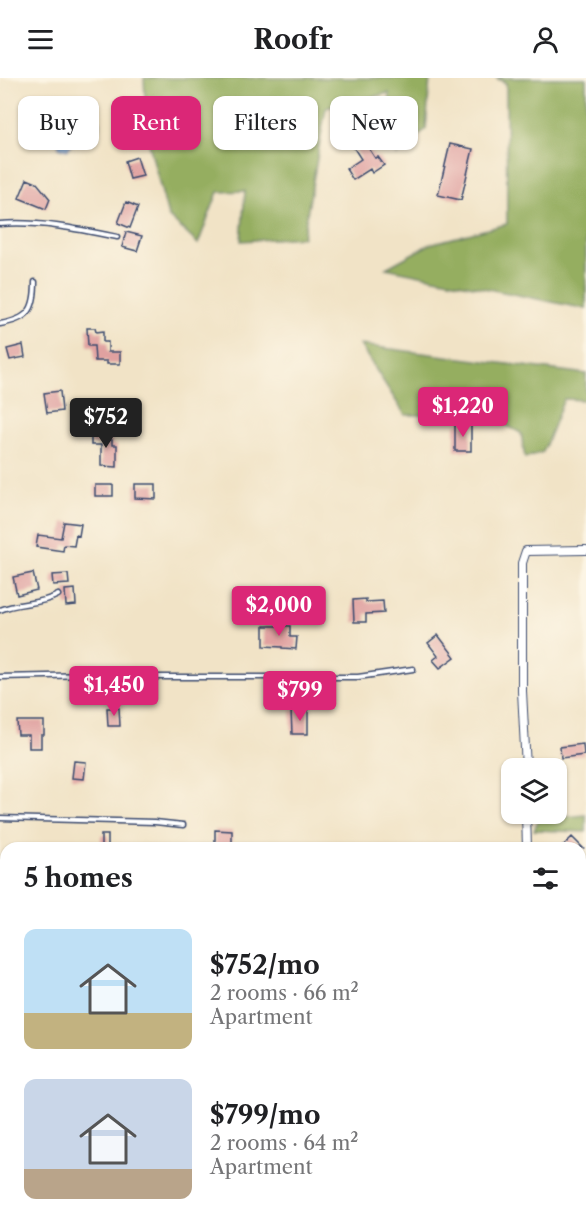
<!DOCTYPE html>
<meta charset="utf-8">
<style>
:root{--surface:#fff;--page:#f2f2f2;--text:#202124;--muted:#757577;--accent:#db2777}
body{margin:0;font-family:"Libre Caslon Text",serif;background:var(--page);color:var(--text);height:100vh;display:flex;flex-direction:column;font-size:22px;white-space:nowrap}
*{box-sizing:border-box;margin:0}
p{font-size:20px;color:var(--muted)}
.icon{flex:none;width:33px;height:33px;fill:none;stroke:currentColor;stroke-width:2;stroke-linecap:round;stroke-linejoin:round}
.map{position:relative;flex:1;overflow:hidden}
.sheet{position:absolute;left:0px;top:764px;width:586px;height:386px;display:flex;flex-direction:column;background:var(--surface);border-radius:18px 18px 0 0;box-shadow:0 2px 4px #0004}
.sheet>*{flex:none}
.top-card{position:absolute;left:18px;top:18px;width:550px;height:54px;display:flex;gap:12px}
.fabs{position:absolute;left:501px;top:680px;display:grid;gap:12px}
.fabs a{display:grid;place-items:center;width:66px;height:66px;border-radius:12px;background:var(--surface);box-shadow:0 2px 4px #0004;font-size:30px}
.price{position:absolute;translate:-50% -51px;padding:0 14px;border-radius:6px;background:var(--accent);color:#fff;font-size:20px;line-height:39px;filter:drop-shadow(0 2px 3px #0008)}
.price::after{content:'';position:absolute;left:50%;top:36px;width:18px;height:14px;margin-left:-9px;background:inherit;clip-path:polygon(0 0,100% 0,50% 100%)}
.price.on{background:#222;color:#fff}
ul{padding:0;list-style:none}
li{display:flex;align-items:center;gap:18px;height:150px;padding:0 24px}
li span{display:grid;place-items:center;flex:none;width:168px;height:120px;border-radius:12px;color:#555}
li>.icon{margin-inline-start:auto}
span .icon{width:72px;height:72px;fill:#fffc;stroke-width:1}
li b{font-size:26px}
h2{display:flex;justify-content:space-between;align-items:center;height:72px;padding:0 24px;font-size:26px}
.tag{padding:0 21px;border-radius:12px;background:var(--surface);box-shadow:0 2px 4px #0004;font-size:21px;line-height:54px}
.tag.on{background:var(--accent);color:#fff}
header{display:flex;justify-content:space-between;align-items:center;height:78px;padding:0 24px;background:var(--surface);font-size:27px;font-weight:800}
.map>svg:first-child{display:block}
.forest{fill:#95ae60;stroke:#586e5f;stroke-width:1.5}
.water{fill:#6e9ed7;stroke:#44669a;stroke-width:1.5}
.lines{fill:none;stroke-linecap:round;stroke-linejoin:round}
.stream{stroke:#6e9ed7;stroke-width:3}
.building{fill:#e0a1a0}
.service-casing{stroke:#3b4a6e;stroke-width:7}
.minor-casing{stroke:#3b4a6e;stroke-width:10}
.service{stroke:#fff;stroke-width:4}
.minor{stroke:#fff;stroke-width:8}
</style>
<header><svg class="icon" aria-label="menu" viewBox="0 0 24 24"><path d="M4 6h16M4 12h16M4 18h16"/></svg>Roofr<svg class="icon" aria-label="person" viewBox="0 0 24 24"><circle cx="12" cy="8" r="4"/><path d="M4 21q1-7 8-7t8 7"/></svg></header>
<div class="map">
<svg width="586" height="1148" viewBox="0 0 586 1148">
<rect width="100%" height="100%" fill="#fcf5e5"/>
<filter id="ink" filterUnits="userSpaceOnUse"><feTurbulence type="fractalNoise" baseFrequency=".0167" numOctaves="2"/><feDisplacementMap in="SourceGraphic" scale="12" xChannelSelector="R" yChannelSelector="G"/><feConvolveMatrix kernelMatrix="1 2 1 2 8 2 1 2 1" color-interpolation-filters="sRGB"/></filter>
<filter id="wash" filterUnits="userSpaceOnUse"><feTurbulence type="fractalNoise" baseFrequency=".008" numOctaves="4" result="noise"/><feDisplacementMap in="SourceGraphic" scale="24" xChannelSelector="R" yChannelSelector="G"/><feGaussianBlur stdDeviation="1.35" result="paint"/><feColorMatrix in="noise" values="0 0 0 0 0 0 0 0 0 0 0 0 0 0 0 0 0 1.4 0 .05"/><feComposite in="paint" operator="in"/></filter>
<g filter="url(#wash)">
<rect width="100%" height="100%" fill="#f1e3c6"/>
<path class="forest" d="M144,0H430L426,51L397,77L389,15L326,30L303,159L241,163L245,113L218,114L198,166L168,138L147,58Z
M496,0H586V231L386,190L430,166L507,146L506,5Z
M360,267L586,296V322L564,321L543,374L525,380L521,355L486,337H405Z
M586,737V754L534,752L539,741Z
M580,790L586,791V834L581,831Z"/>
<path class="water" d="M65,31L67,33L70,38L71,68L67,72L59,69C58,66 58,62 58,59C57,48 48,46 56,34Z
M84,36L95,39L99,43C100,52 96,58 88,61L83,60L81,40Z"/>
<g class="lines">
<path class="stream" d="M580,960L586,956
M9,1146L192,1145L201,1143"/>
</g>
<g id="blocks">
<path class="building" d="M361,58L375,80L378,79L384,87L372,95L370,91L353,102L346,91L361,81L350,64Z
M450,66L473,71L461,122L438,117Z
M137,79L143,98L130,101L125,83Z
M27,101L37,105L50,121L46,131L19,120Z
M126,124L138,129L130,150L118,145Z
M126,154L142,158L137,173L122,169Z
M87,250H95L96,254L103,253V264H108V274H120V286H107V283H95L94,268H88Z
M23,267L25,279L10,282L7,271Z
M60,313L62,333L47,335L44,315Z
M455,346H471V373H455Z
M91,355H109V362H112V367H117V389L101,388V367H91Z
M135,406H156V421L135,420Z
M95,407H113V418H95Z
M64,444L81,446L79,458L76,457L74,468L64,467L63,473L36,469L38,457L61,460Z
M33,495L37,512L17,517L13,499Z
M68,496L69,506L53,507L52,497Z
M75,511L76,527L66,528L65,512Z
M366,521V524L383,523L384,535L366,536V544H354L353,522Z
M264,548H290V559H297L296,571L282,570V569L264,568Z
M438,557L455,579L440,590L433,582L438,578L428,565Z
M107,630H119L120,648H108Z
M308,631V656H292L291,632Z
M17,643H44V657H41V670H29V657H18Z
M583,666L584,677L561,680L560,669Z
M74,683L86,684L84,701L72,700Z
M215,752L232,753V770H215Z
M101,757H108V770H101Z
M572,759L583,770H561Z"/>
</g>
</g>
<g filter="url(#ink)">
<use href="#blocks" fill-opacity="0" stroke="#3b4a6e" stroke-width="1.5"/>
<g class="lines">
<g class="service-casing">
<path id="service" d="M0,146C40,143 78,151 117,159
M0,246C29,241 35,232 35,204
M0,532C19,524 40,527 58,517
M0,599L93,597L154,599H358L413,591
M0,740L155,744L183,747
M580,1034H586
M581,1125L586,1126
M555,1143L558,1148"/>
</g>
<g class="minor-casing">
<path id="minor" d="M526,690L522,613V485L526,473L586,472
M526,735L527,770
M531,1143V1148"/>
</g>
<use href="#service" class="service"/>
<use href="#minor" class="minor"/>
</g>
</g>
</svg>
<div class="fabs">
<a><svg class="icon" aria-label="layers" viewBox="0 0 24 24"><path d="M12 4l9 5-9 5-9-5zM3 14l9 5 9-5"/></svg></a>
</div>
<b class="price" style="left:463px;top:360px">$1,220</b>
<b class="price on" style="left:106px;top:371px">$752</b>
<b class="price" style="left:279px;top:559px">$2,000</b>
<b class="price" style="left:114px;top:639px">$1,450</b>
<b class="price" style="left:300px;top:644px">$799</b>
<div class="top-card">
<a class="tag">Buy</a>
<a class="tag on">Rent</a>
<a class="tag">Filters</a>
<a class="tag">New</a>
</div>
<section class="sheet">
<h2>5 homes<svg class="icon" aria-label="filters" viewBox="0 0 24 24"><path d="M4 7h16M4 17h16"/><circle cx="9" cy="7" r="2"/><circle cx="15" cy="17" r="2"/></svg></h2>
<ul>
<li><span style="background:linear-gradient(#bfe0f5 70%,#c2b280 0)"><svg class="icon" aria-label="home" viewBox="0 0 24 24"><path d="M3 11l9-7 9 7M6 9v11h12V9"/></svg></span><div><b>$752/mo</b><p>2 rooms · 66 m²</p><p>Apartment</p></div></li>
<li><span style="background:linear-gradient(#c9d6e8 75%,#b9a48a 0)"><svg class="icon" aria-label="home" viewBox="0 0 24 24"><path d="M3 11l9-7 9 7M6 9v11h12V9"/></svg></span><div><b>$799/mo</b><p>2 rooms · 64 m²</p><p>Apartment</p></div></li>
</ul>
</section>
</div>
